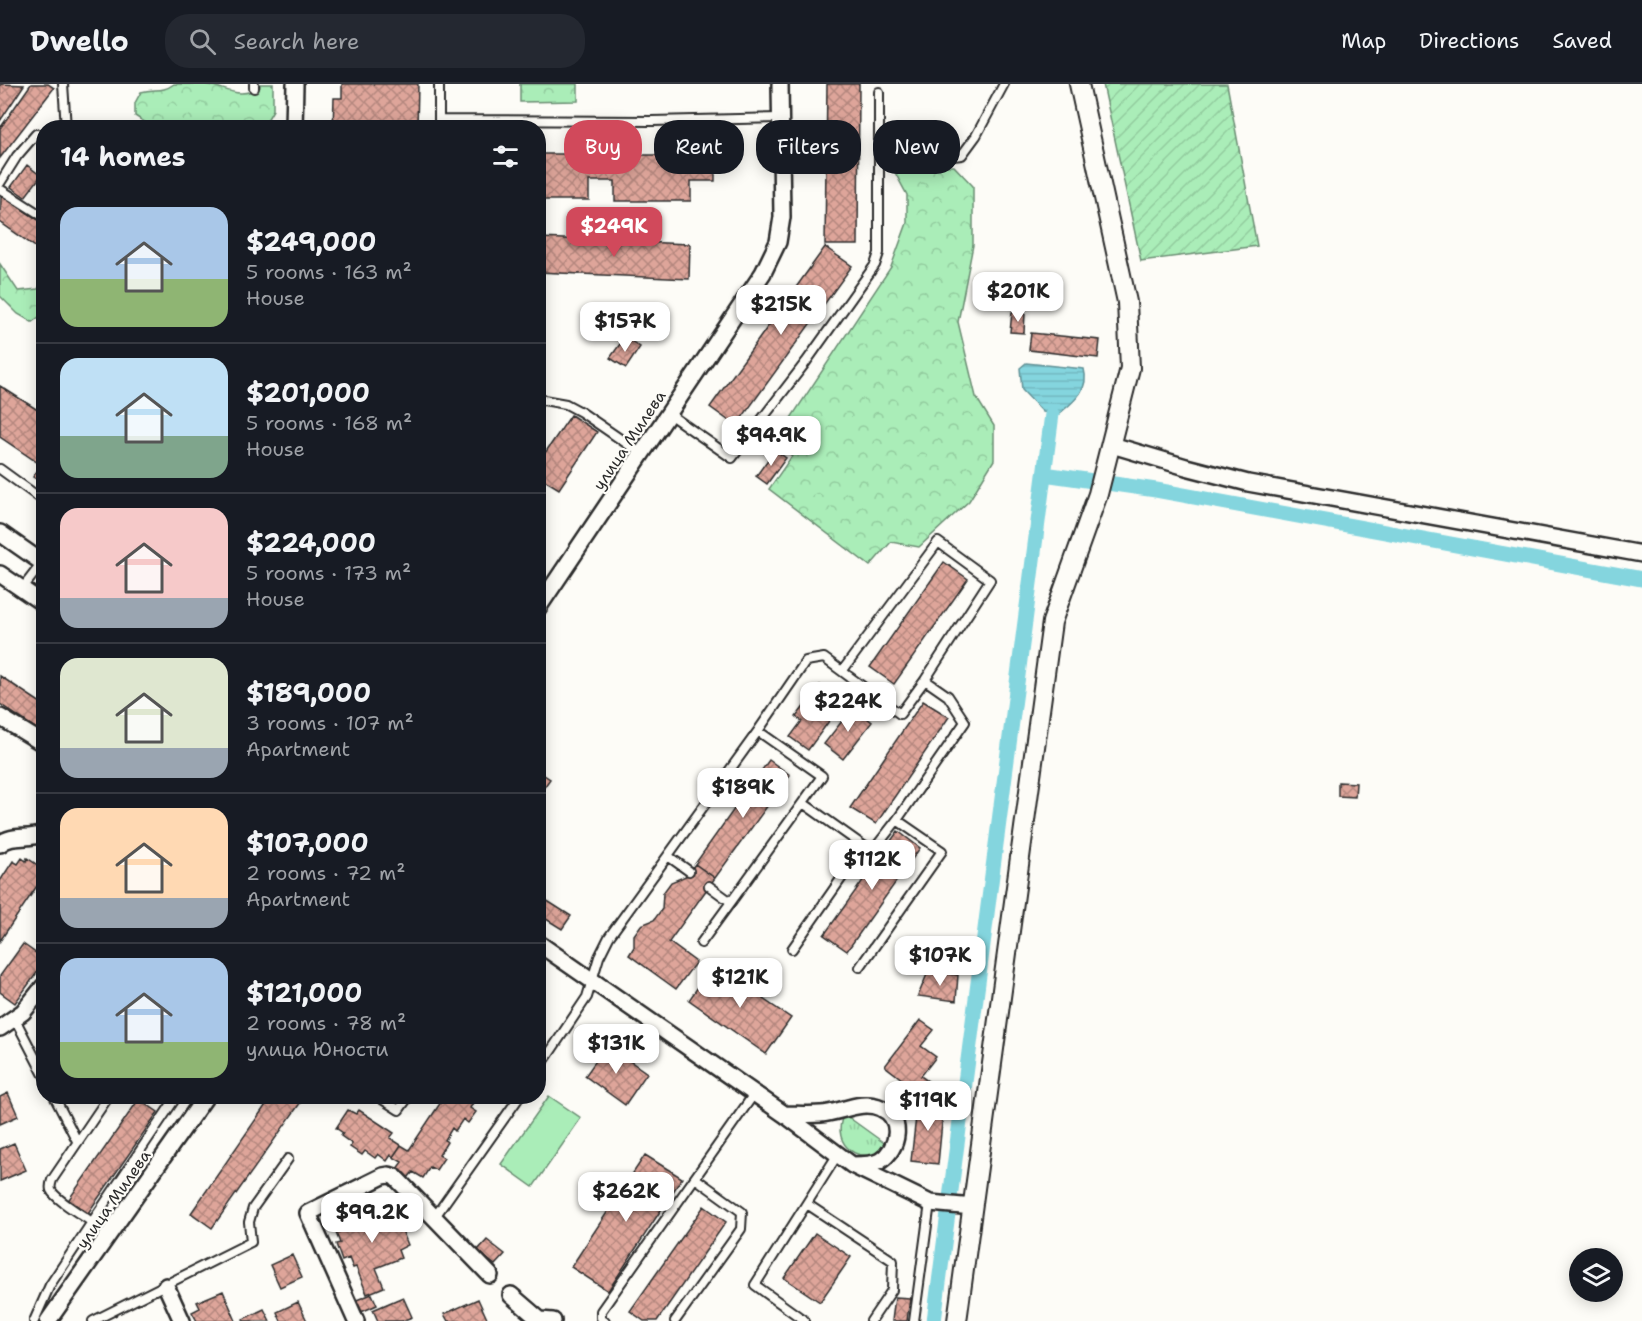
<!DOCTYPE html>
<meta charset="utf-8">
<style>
:root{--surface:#171b24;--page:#242831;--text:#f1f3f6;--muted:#9ea1a6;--line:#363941;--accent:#d1495b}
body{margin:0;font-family:"Shantell Sans",sans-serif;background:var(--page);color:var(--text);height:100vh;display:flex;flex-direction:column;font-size:22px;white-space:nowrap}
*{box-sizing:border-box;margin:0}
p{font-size:20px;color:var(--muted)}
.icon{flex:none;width:33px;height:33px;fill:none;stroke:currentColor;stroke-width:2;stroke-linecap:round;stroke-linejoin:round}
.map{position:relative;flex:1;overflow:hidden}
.side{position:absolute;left:36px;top:36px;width:510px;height:984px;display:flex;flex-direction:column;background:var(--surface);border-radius:24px;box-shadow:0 3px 15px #0003}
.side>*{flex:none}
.guide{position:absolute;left:564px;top:36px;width:570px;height:54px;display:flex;gap:12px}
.tools{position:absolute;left:1569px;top:1164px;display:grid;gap:12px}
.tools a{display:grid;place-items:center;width:54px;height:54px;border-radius:50%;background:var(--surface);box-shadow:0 3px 15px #0003;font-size:30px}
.price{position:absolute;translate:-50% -51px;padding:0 14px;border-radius:12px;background:#fff;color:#222;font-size:20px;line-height:39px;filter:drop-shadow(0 2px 3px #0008)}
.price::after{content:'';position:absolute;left:50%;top:36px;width:18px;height:14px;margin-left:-9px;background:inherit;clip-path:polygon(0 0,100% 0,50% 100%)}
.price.on{background:var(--accent);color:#fff}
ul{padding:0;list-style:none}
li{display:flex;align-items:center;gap:18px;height:150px;padding:0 24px}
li+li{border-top:2px solid var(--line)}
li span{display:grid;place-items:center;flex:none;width:168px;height:120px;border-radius:18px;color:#555}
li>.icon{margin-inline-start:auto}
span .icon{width:72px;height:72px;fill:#fffc;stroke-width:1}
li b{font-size:26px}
h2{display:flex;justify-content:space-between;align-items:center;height:72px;padding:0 24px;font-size:26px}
.tag{padding:0 21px;border-radius:24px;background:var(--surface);box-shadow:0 3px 15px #0003;font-size:21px;line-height:54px}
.tag.on{background:var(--accent);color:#fff}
header{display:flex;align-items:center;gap:36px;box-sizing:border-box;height:84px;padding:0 30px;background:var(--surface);border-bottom:2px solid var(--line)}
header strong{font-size:28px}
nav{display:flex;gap:33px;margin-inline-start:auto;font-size:21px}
.search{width:420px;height:54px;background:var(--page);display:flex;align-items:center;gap:15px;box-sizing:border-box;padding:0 21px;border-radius:24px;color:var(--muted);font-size:22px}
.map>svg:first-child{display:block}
.grass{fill:url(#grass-tufts);stroke:#6a8c72;stroke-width:1.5}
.forest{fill:url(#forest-crowns);stroke:#6a8c72;stroke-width:1.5}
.garden{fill:url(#garden-furrows);stroke:#6a8c72;stroke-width:1.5}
.pitch{fill:#aaedb8;stroke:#6a8c72;stroke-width:1.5}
.water{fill:url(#water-rules);stroke:#609196;stroke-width:1.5}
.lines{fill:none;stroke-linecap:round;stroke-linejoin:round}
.canal{stroke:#84d5de;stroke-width:15}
.building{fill:url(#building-cross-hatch);stroke:#2b2b2b;stroke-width:1.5}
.service-casing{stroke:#2b2b2b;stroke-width:12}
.minor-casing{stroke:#2b2b2b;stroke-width:20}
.tertiary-casing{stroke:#2b2b2b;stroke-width:22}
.service{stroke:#fdfcf7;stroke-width:8}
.minor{stroke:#fdfcf7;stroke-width:15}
.tertiary{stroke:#fdfcf7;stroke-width:18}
.labels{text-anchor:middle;stroke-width:4.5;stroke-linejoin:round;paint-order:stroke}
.street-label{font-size:16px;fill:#2b2b2b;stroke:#fdfcf7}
</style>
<header>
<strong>Dwello</strong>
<div class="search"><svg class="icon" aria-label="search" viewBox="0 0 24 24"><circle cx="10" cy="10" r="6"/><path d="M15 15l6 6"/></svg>Search here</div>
<nav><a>Map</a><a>Directions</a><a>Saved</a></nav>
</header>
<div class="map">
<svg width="1642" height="1237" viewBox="0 0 1642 1237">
<defs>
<pattern id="grass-tufts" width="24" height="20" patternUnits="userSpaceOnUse" patternTransform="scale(1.5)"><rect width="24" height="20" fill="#aaedb8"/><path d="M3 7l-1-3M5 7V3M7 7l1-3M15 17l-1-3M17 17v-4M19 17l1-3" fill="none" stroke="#92cb9e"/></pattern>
<pattern id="forest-crowns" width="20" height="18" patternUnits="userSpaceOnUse" patternTransform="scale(1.5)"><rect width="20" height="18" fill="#aaedb8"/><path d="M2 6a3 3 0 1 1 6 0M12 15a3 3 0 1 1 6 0" fill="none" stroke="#92cb9e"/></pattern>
<pattern id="garden-furrows" width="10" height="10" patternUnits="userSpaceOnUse" patternTransform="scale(1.5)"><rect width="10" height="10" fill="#aaedb8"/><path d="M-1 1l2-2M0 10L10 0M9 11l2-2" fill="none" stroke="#92cb9e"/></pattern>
<pattern id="water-rules" width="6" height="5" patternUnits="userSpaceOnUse" patternTransform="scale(1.5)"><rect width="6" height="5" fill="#84d5de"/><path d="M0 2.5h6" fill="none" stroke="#72b7bf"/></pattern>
<pattern id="building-cross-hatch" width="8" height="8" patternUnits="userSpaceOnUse" patternTransform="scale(1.5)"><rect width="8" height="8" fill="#dea59a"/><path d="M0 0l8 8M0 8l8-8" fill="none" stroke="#b4877e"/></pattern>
</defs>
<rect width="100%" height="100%" fill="#fdfcf7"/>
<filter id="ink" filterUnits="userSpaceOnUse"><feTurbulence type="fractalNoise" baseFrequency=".0167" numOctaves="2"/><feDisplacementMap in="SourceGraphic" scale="12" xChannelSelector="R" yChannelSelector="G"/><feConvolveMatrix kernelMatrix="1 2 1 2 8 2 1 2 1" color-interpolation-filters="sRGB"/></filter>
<g filter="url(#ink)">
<path class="grass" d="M844,1030L887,1061C865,1086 828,1062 844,1030Z"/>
<path class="forest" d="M174,0C184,0 194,0 204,0C226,3 238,17 260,3V0H273V26L266,38L255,43L203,42L167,43L149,41L135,32V19L141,8C155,4 162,9 174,0Z
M520,0H578V17L520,18Z
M891,81L954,82L973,102V161L958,238L976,313L994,342V376L969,417L919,463L891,458L870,482L769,405L792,372L780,362L791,348L785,343L891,183L907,139V111Z
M0,180L18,207L38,205L43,197V230L32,238L18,230L0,212Z"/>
<path class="garden" d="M1103,0H1227L1257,162L1141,177Z"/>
<path class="pitch" d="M549,1012L581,1034L533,1103L501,1080Z"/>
<path class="water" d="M1026,279L1084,285C1090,306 1073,318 1059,330L1043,328L1022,306L1020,284Z"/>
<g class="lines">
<path class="canal" d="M1044,390L1156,406L1642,495
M934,1237L1052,330"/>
</g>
<path class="building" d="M0,0L24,1L0,37Z
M31,0H48L54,4L0,74V42L1,43Z
M342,0H418L417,44H333L334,14H342Z
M827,0H859L858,161H825Z
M538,70H595V79H612V71H694V79H715V97H691V117H615V97H589V116H538Z
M27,81L41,92L25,113L11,103Z
M1,111L44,140V169L0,138Z
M538,154L690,160L689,195L538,188Z
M825,163L852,182L736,342L710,323Z
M1012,228L1025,229L1024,249L1010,248Z
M1031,249L1100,256L1098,274L1029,266Z
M625,253L640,263L626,284L610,274Z
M0,302L44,330V400L33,393L41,381L0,353Z
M571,331L597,348L559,405L538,392V379Z
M775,366L786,374L767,400L756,392Z
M944,478L968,495L894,600L870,583Z
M0,592L44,621V650L0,620Z
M820,601L843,618L808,666L790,653L802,637L796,633Z
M923,617L949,633L876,740L850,724Z
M853,623L872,638L843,675L824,660Z
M769,676L790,691L715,794L695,780Z
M538,687L550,695L538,712Z
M1338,698L1356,699L1355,713L1338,712Z
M898,747L920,764L847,867L824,851Z
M22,774L26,777L27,774L39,782L38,785L42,787L38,793L41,796L0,857V797L13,777L18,780Z
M695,780L715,794L669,858L696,878L676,905L629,871L634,863V851L641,841L654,836L662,825L663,809L671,798L686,792Z
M538,811L571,832L562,845L538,830Z
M23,860L44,875V879L15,919L0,908V892Z
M713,881L791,934L766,970L689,916Z
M928,888L958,891L956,917L918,912Z
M920,936L934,946L921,962L936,973L921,992L929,998L920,1009L885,982Z
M607,961L647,989L625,1021L585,992Z
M8,1009L18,1032L0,1040V1013Z
M272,1012H294L301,1018L212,1144L191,1129Z
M445,1012H477L470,1024L476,1028L468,1039L463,1035L455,1047L452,1044L445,1056L447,1058L439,1071L444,1074L436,1086L430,1083L423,1094L413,1088L408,1094L396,1086L402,1078L393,1073L401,1061L409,1066Z
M139,1015L158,1028L86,1132L67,1118Z
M918,1015L944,1018L938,1080L911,1077Z
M348,1026L356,1030L359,1026L394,1049L390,1054L401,1061L393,1073L391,1071L387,1077L378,1070L375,1074L365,1067L362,1071L350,1063L352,1060L341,1052L343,1049L336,1044Z
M14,1059L26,1086L0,1097V1065Z
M645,1071L682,1094L608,1207L571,1183Z
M391,1119L408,1161L398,1166L401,1174L376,1184L384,1203L367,1210L356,1183L353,1184L349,1174L342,1177L336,1160L340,1159L336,1149L345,1145L343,1139Z
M704,1122L726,1138L657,1237H644L630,1227Z
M815,1149L851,1173L820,1218L784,1194Z
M487,1156L505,1170L495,1181L477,1167Z
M292,1171L302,1193L280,1203L270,1181Z
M223,1207L236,1237H197L192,1228L200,1224L197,1218Z
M372,1210L377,1221L359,1229L354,1217Z
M403,1213L412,1233L402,1237H378L373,1226Z
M895,1213L910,1214L907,1237H892Z
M478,1215L488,1237H448L444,1230Z
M298,1218L307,1237H281L277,1228Z
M264,1225L270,1237H244L243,1235Z"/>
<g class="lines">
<g class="service-casing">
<path id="service" d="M63,0L66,44
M254,0V4
M439,0V36L652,37L780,34
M879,72L936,74L962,71L976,52L1004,0
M0,99L17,72L36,50L44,51
M0,105L44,133
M538,315L566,320L581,328L642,370
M669,330L732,374L806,278L875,181L879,169V8
M0,385L44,417
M22,505L43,478
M803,719L872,768L897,736L965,638L948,612L925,596
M668,772L689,787
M709,802L731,818L822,692L758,647
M701,859L731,818
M792,865L864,762
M860,883L942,767L897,736
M15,935L44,991
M538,986L587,913L599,873L609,853L758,647L806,577L824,574L900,630L925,596L990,496L938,458L843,586
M54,1012L77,1057
M109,1012L52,1096C51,1099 50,1103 51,1106C55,1115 82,1131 92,1138L177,1012
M377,1012L399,1026L409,1012
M807,1120L893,1177L892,1206L871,1237
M434,1134L520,1012
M34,1237L50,1201L92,1138
M93,1237L251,1158L249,1138L253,1124L288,1075
M605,1237L601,1234V1227L754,1010
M675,1237L741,1145L742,1128L695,1094
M805,1237L755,1201L838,1070
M914,1237L930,1119"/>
</g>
<g class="minor-casing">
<path id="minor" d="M294,44L295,0
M1112,361L1186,383L1248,399L1642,470
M0,449L43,479
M0,490L44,520
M538,524L763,189L778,158L782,133L780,0
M0,633L44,660
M0,760C13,749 29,757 44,749
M538,859L784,1030L852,1081L930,1119L973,1123
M0,944L23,928L44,902
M784,1030C796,1030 809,1031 821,1030C840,1029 862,1015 881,1024C904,1034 899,1065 880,1077C873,1081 862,1081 853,1081
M166,1202L182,1237
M511,1211L540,1236L553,1237
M48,1237L206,1012
M356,1237L308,1129L383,1092L389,1091L395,1093L490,1191"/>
</g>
<g class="tertiary-casing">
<path id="tertiary" d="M957,1237L1052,538L1098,410L1130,284L1127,218L1079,0"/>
</g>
<use href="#service" class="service"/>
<use href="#minor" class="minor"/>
<use href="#tertiary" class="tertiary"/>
</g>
</g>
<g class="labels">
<g class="street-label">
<text transform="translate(629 356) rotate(-56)" y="6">улица Милева</text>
<text transform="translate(113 1115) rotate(-55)" y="6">улица Милева</text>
</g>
</g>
</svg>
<div class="tools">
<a><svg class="icon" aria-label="layers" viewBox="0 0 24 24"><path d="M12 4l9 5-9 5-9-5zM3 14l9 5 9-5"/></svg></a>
</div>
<b class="price on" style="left:614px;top:174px">$249K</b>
<b class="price" style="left:1018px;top:239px">$201K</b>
<b class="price" style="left:781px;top:252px">$215K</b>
<b class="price" style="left:625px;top:269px">$157K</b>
<b class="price" style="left:771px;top:383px">$94.9K</b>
<b class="price" style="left:848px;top:649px">$224K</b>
<b class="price" style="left:743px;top:735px">$189K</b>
<b class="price" style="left:872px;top:807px">$112K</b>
<b class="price" style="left:940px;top:903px">$107K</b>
<b class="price" style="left:740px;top:925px">$121K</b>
<b class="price" style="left:616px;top:991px">$131K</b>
<b class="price" style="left:928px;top:1048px">$119K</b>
<b class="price" style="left:626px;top:1139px">$262K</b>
<b class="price" style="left:372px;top:1160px">$99.2K</b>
<div class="guide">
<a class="tag on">Buy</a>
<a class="tag">Rent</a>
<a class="tag">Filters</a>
<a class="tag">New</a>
</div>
<section class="side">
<h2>14 homes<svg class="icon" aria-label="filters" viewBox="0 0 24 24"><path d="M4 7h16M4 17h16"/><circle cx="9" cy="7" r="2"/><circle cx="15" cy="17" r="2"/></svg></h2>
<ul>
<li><span style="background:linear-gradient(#a9c7e8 60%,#8fb573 0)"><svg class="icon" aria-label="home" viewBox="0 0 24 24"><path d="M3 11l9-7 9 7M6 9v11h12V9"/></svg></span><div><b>$249,000</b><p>5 rooms · 163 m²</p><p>House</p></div></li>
<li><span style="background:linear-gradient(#bfe0f5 65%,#7fa58c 0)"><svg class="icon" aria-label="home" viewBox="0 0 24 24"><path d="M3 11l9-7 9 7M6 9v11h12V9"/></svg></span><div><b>$201,000</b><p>5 rooms · 168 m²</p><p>House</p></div></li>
<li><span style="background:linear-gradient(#f6c9c9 75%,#9aa5b1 0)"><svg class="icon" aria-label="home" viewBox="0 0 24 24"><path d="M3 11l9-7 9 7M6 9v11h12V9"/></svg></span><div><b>$224,000</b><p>5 rooms · 173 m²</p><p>House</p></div></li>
<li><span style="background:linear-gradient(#dfe7d0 75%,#9aa5b1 0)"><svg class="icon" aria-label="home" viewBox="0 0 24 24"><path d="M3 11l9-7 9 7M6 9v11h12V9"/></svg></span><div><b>$189,000</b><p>3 rooms · 107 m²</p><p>Apartment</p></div></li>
<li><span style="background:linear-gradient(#ffd9b3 75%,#9aa5b1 0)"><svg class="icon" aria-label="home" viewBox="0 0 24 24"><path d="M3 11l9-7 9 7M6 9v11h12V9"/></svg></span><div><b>$107,000</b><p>2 rooms · 72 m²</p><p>Apartment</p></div></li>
<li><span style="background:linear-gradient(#a9c7e8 70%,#8fb573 0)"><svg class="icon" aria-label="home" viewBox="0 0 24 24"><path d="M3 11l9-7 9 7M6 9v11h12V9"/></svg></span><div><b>$121,000</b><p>2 rooms · 78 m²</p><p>улица Юности</p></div></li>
</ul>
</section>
</div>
